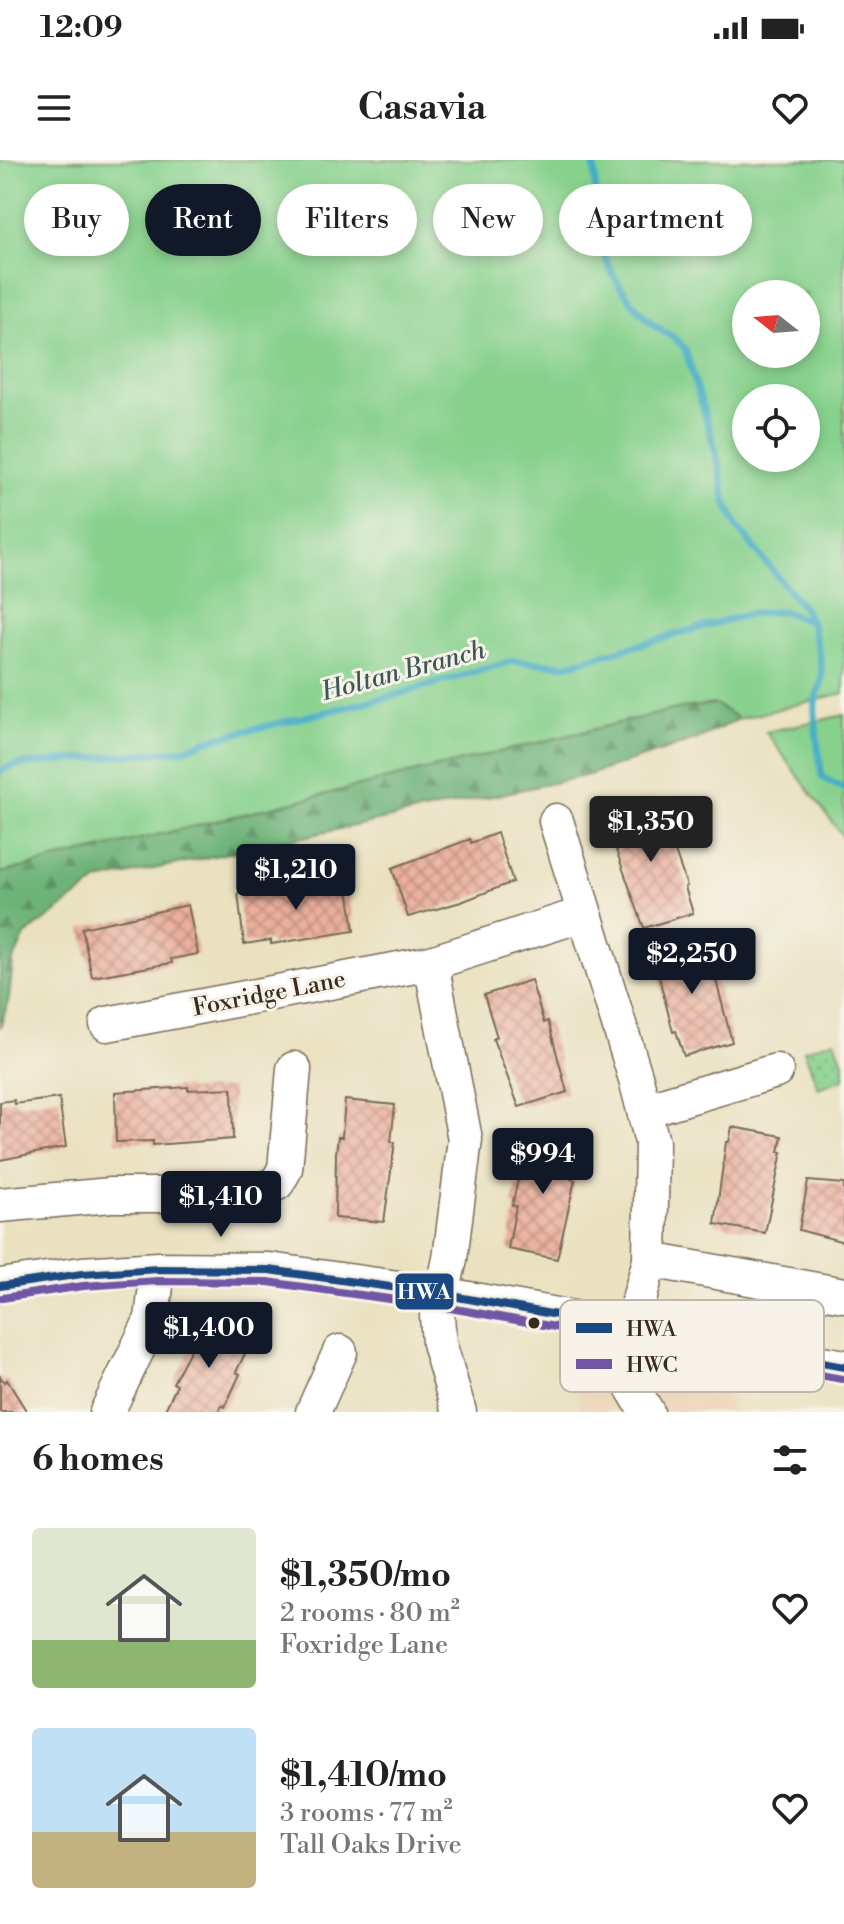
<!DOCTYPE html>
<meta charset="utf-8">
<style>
:root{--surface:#fff;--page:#f6f6f6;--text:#222;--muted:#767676;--accent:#111827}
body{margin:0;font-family:"Libre Bodoni",serif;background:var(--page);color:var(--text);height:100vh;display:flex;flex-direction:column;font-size:30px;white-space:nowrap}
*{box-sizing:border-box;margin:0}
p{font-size:26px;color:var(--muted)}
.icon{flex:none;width:44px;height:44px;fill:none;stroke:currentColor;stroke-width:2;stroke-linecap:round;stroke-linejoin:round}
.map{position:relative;height:1252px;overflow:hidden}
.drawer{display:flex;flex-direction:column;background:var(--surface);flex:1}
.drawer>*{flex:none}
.guide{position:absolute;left:24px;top:24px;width:796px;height:72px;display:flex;gap:16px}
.needle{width:52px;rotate:287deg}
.buttons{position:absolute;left:732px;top:120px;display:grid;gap:16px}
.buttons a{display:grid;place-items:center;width:88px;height:88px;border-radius:50%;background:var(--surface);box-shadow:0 4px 12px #0003;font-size:40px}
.price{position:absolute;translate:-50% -68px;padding:0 18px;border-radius:8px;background:var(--accent);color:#fff;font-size:26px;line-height:52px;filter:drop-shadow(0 2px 4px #0008)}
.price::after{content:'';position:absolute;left:50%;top:48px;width:24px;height:18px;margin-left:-12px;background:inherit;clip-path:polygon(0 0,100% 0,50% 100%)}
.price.on{background:#222;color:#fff}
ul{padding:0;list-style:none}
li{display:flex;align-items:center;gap:24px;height:200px;padding:0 32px}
li span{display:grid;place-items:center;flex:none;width:224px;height:160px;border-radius:8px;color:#555}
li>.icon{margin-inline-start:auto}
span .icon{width:96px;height:96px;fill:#fffc;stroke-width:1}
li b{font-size:34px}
h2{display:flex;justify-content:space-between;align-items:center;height:96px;padding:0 32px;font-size:34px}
.pill{padding:0 28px;border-radius:36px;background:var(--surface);box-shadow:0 4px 12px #0003;font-size:28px;line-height:72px}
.pill.on{background:var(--accent);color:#fff}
.status{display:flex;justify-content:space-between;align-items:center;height:56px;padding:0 40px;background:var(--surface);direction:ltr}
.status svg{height:22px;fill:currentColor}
header{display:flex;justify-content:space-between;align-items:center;height:104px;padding:0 32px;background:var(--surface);font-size:36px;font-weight:700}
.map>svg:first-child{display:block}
.built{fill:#edd7bb}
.grass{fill:#87d18d;stroke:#617e56;stroke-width:2;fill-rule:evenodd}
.forest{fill:url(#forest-firs);stroke:#546e4b;stroke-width:2}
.park{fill:url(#park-dots);stroke:#617e56;stroke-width:2}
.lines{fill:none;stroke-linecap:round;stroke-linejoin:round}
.stream{stroke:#45adc4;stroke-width:7}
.building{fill:url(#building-cross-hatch)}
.minor-casing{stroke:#786a57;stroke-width:37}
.minor{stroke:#fff;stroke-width:34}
.bus-1-casing{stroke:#f7f3e8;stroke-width:14}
.bus-2-casing{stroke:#f7f3e8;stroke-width:14}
.bus-1{stroke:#1a4882;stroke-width:8}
.bus-2{stroke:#7156a5;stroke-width:8}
.bus-dot{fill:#3b2a1e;stroke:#f7f3e8;stroke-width:3}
.labels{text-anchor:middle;stroke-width:6;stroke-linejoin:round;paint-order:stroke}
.street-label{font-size:24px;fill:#3b2a1e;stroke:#f7f3e8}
.water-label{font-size:26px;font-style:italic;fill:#3e5858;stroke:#f7f3e8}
.key{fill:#f7f3e8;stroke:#bfb7ab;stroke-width:2}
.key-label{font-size:22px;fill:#3b2a1e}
.line-badge{stroke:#f7f3e8;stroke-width:3}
.badge-label{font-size:22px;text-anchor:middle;font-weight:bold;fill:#fff}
</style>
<div class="status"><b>12:09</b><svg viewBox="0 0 49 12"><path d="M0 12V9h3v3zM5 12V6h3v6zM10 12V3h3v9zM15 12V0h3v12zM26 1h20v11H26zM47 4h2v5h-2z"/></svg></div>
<header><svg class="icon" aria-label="menu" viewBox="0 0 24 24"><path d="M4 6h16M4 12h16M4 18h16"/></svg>Casavia<svg class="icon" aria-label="heart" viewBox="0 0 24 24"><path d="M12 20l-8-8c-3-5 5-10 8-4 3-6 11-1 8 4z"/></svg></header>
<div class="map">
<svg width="844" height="1252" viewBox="0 0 844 1252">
<defs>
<pattern id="forest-firs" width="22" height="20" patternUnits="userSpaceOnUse" patternTransform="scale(2)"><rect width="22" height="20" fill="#6db378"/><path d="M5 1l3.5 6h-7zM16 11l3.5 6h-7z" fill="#5b9262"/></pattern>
<pattern id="park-dots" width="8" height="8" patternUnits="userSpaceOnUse" patternTransform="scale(2)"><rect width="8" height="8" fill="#87d18d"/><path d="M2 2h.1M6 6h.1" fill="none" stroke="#70aa73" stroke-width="1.8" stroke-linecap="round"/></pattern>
<pattern id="building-cross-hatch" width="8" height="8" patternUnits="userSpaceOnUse" patternTransform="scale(2)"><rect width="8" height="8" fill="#ebb09d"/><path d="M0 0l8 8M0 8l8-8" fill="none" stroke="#c08f7f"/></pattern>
</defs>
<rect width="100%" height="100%" fill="#f7f3e8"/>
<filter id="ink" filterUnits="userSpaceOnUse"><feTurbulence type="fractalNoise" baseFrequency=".0125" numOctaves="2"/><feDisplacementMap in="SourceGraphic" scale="16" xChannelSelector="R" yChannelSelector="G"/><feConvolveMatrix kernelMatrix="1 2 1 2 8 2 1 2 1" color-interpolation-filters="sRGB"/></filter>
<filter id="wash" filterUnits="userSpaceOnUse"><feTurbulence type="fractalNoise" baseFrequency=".006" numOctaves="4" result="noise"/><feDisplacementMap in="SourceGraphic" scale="32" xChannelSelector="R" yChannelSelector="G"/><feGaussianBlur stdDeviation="1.8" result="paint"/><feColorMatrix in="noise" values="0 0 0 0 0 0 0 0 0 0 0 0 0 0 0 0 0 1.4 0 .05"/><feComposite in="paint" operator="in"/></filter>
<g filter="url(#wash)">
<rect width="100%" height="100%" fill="#eae1c0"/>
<path class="built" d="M562,1186L722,1219L733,1252H582Z"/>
<path class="grass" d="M0,0H844V533L739,559L715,544L677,549L0,713ZM746,134H806V194H746ZM746,238H806V298H746Z
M844,555V678L766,572Z"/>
<path class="forest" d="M715,544L739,559L695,580L585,616L98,721L25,775L13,801L9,838L0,868V713L677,549Z"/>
<path class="park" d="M835,880L844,905V919L818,928L804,890Z"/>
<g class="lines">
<path class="stream" d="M594,0C598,76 592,100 647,159C659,172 675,174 685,189L715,288L726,342L737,367L805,450C813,464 825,508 821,524C817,535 814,541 815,554C816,575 819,596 822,617L844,629
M0,611L14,605L183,590L208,580L392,536L512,501L567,505L749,454L783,451L812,463"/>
</g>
<g id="blocks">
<path class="building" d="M657,640L687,726L685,727L693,753L644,768L616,690L619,689L609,656Z
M497,673L513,722L461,742L408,757L392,708L470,679L471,683Z
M320,720V723L347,720L354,771L271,784V780L244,784L238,733Z
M188,745L198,794L171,799L172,803L92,817L82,768Z
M700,776L708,802L711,801L732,882L684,896L676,871L673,872L652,790Z
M531,820L544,863L548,861L567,932L519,947L493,879L497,877L484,835Z
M188,927V930L232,928L233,979L153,985V981L116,982L115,932Z
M59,938L66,987L0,1000V942L14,940L15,944Z
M345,940L395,945L391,982H395L384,1062L335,1058L336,993L338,977H342Z
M732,967L782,976L779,992H782L765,1073L715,1064L726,982H729Z
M529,974L578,983L571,1019L575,1020L557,1099L508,1089L516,1046L512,1045Z
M808,1021L844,1024V1082L799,1070Z
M207,1158L252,1179L236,1212L240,1214L225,1247L222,1245L219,1252H164L177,1225L173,1223Z
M0,1216L4,1222L7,1220L27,1252H0Z"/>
</g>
</g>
<g filter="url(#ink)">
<use href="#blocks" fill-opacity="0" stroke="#786a57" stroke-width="2"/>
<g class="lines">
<g class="minor-casing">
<path id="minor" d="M556,661L636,919L652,982L650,1100L631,1169L624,1214L647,1252
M431,803L465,979L450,1099L437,1156L439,1183L459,1252
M107,864L431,803L584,754
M645,950L776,911
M0,1045L111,1035H252L277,1023L285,1009L294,909
M650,1100L844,1135
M0,1126L82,1114L158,1109L269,1110L441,1134L844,1207
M107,1252L152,1159L158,1109
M313,1252L340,1192"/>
</g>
<use href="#minor" class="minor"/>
<g class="bus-1-casing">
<path id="bus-1" d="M0,1126L82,1114L158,1109L269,1110L441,1134L844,1207"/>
</g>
<g class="bus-2-casing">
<path id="bus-2" d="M2,1138L83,1126L158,1121L268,1122L439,1146L842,1219"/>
</g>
<use href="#bus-1" class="bus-1"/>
<use href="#bus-2" class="bus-2"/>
</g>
</g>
<circle class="bus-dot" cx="534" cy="1163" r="7"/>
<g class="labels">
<g class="street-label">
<text transform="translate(269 833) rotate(-11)" y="8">Foxridge Lane</text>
</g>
<g class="water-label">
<text transform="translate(403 510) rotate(-15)" y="9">Holtan Branch</text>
</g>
</g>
<rect x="560" y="1140" width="264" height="92" rx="12" class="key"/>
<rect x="576" y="1163" width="36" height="10" fill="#1a4882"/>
<rect x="576" y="1199" width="36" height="10" fill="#7156a5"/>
<g class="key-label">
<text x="626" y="1176">HWA</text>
<text x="626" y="1212">HWC</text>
</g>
<rect class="line-badge" x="394" y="1112" width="61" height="39" rx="8" fill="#1a4882"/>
<g class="badge-label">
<text x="424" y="1139">HWA</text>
</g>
</svg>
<div class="buttons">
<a><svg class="needle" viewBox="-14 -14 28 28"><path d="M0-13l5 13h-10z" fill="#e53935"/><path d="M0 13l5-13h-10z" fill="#767676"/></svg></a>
<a><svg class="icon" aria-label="locate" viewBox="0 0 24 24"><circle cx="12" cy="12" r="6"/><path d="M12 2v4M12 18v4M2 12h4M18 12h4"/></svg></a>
</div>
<b class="price on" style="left:651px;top:704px">$1,350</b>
<b class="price" style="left:296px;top:752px">$1,210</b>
<b class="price" style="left:692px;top:836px">$2,250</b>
<b class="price" style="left:543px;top:1036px">$994</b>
<b class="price" style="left:221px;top:1079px">$1,410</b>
<b class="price" style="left:209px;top:1210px">$1,400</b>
<div class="guide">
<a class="pill">Buy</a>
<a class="pill on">Rent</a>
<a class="pill">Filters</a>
<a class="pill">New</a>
<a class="pill">Apartment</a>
</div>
</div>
<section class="drawer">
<h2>6 homes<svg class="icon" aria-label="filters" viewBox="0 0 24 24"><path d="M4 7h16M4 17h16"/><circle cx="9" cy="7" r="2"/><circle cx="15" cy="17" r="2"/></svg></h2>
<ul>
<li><span style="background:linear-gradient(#dfe7d0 70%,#8fb573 0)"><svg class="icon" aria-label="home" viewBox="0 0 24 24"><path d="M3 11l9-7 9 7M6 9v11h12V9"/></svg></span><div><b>$1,350/mo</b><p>2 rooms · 80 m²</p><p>Foxridge Lane</p></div><svg class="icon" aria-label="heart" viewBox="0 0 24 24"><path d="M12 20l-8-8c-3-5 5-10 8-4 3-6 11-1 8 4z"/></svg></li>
<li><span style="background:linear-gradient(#bfe0f5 65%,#c2b280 0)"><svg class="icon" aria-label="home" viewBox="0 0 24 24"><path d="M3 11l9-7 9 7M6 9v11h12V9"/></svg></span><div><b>$1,410/mo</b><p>3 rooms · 77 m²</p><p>Tall Oaks Drive</p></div><svg class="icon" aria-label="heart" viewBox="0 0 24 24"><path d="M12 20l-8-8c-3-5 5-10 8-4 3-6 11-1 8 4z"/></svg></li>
</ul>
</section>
